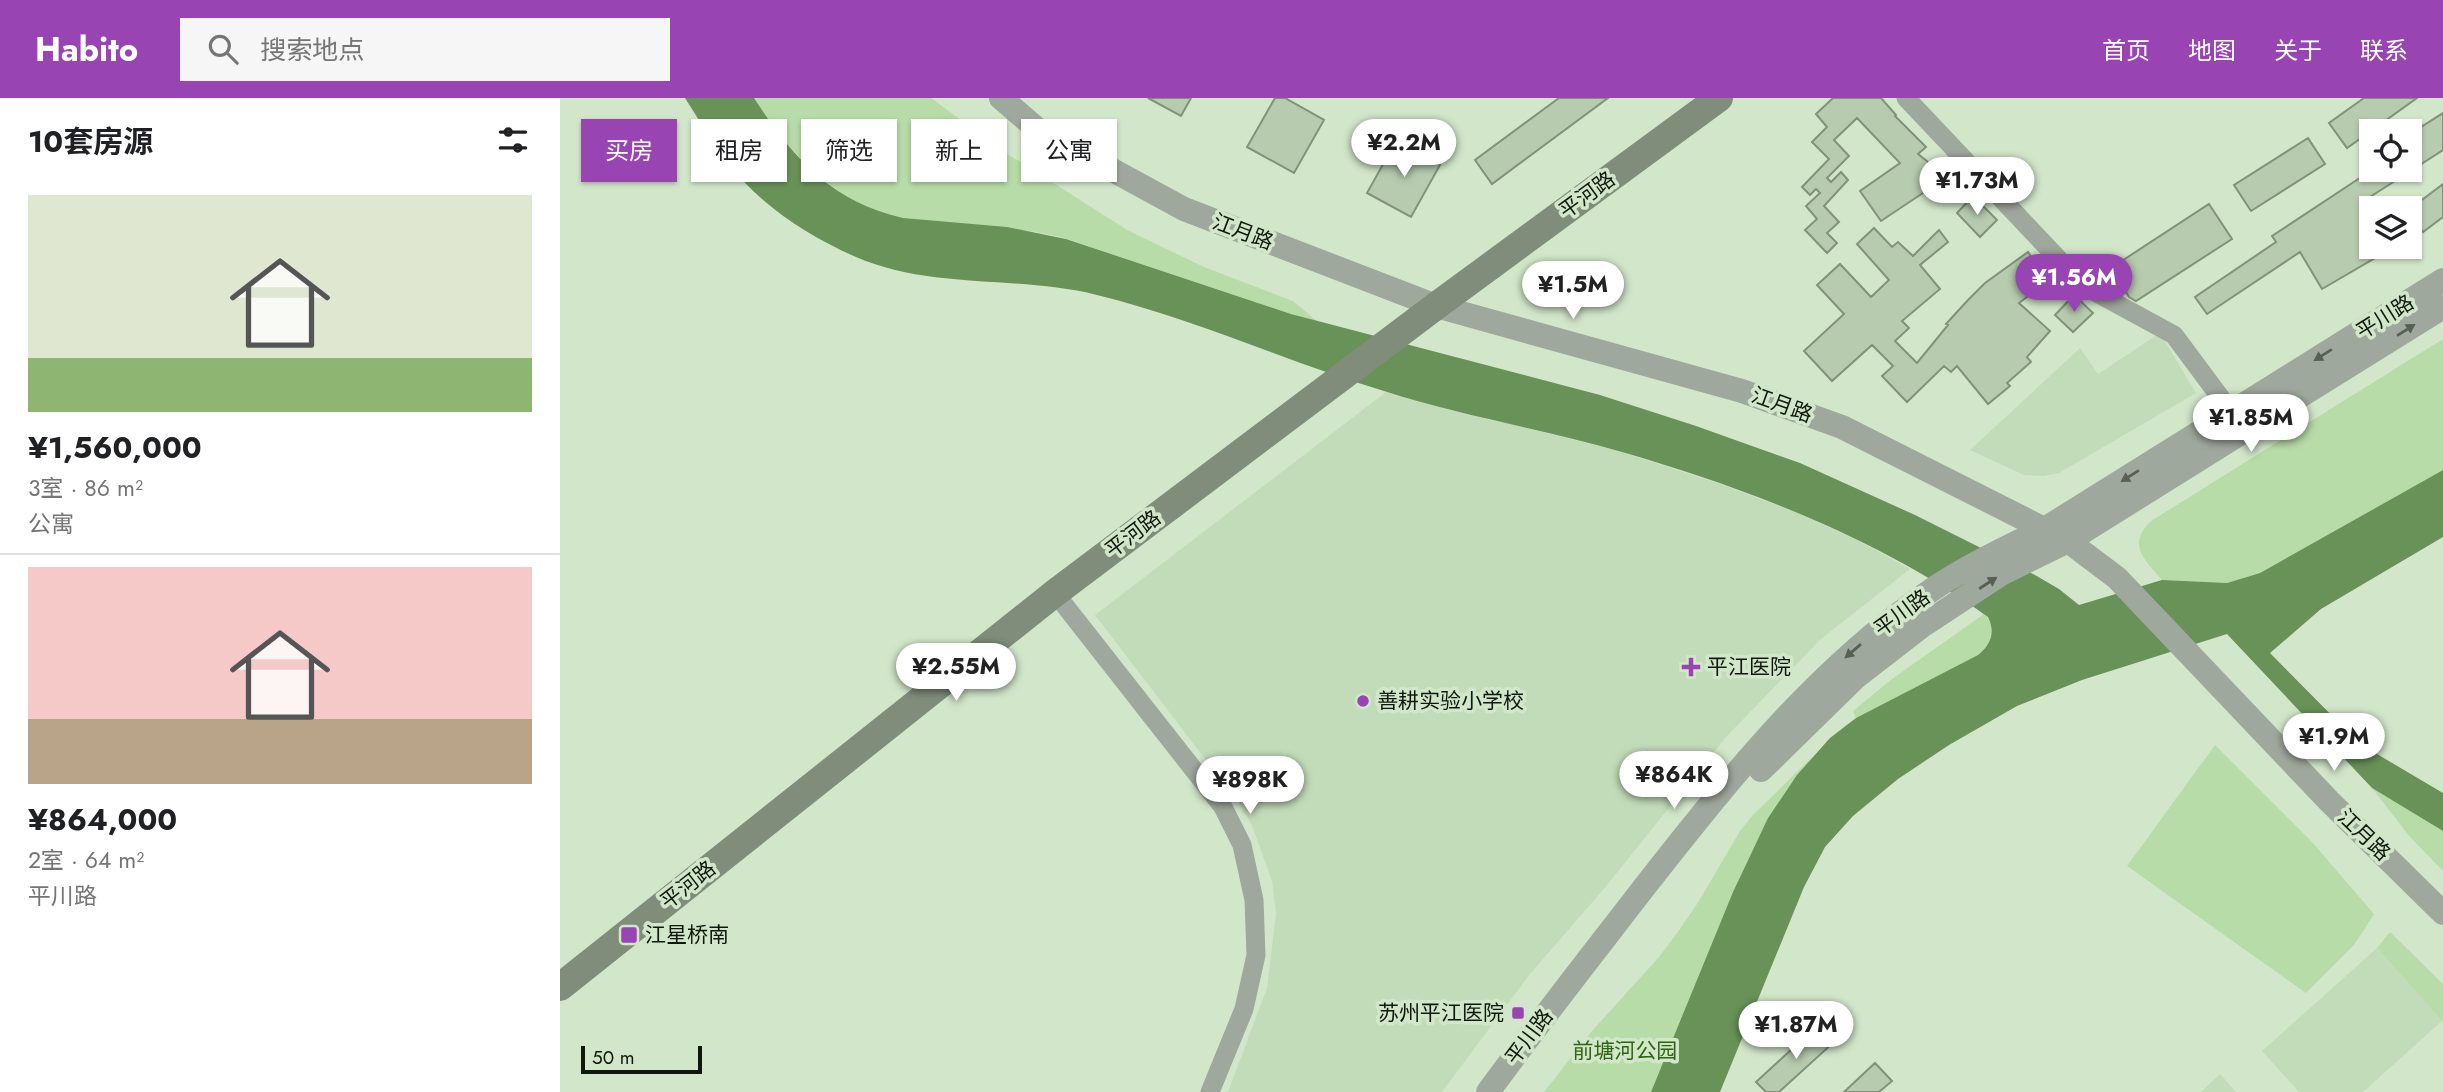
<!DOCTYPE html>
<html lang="zh">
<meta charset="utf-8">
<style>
:root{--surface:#fff;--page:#f6f6f6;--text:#202124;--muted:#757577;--line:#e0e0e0;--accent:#9844b3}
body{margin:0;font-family:Jost,"Noto Sans SC",sans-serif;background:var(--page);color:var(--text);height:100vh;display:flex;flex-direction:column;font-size:26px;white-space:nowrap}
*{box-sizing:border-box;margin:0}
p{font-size:23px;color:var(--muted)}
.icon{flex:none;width:38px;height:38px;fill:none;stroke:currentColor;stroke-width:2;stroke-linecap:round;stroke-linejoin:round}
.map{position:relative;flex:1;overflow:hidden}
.drawer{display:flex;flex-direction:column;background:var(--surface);width:560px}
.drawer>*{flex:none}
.guide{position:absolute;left:21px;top:21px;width:665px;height:63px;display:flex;gap:14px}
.controls{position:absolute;left:1799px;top:21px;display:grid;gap:14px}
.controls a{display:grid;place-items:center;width:63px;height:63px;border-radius:0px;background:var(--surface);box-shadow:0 2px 5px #0004;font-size:35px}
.scale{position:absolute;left:21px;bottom:18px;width:121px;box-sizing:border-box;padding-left:7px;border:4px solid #10170d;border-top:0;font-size:19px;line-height:24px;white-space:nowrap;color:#10170d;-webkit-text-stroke:5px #d2e7ca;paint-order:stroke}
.price{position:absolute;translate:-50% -60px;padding:0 16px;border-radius:24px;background:#fff;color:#222;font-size:23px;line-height:46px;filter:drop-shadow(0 2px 4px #0008)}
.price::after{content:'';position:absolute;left:50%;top:42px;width:21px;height:16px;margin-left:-10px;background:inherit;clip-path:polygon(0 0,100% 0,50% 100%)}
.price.selected{background:var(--accent);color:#fff}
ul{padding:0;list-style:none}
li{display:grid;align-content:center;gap:14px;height:371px;padding:0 28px}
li+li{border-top:2px solid var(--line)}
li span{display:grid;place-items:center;height:217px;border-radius:0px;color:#555}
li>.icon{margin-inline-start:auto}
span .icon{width:126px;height:126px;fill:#fffc;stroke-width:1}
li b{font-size:30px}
h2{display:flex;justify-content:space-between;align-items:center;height:84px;padding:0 28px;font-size:30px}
.chip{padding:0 24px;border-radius:0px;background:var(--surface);box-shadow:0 2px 5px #0004;font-size:24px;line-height:63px}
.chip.selected{background:var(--accent);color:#fff}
header{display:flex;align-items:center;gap:42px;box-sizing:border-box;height:98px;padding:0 35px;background:var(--accent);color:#fff}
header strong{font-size:33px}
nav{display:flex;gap:38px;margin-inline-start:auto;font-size:24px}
.search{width:490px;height:63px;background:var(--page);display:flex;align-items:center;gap:18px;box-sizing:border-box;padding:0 24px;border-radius:0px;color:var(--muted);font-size:26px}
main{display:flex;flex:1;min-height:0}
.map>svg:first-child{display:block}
.built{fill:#c2dcb9}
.green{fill:#b7dca8}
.water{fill:#699258}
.building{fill:#b7ccaf;stroke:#809379;stroke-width:2}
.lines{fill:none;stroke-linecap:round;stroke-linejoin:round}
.minor{stroke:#9fa89c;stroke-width:19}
.tertiary{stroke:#9fa89c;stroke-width:24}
.secondary{stroke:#808d7b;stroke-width:28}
.oneway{fill:#586054}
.poi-dot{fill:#9844b3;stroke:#d2e7ca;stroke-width:2.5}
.labels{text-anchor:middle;stroke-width:7;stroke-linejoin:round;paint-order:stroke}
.street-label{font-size:21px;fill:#10170d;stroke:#d2e7ca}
.poi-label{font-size:21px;fill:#10170d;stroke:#d2e7ca;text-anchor:start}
.park-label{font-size:21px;fill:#2f6411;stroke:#d2e7ca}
</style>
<header>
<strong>Habito</strong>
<div class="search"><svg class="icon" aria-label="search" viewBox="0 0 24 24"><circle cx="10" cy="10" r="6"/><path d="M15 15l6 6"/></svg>搜索地点</div>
<nav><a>首页</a><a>地图</a><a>关于</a><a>联系</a></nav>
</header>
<main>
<section class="drawer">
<h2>10套房源<svg class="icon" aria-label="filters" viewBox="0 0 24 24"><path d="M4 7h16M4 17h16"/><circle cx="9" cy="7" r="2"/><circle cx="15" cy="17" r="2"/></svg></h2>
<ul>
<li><span style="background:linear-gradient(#dfe7d0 75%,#8fb573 0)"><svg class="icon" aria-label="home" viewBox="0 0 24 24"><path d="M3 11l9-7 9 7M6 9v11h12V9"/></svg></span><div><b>¥1,560,000</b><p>3室 · 86 m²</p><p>公寓</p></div></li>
<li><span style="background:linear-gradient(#f6c9c9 70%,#b9a48a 0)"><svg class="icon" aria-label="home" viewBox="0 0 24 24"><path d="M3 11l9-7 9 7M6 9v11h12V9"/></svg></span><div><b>¥864,000</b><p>2室 · 64 m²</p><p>平川路</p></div></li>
</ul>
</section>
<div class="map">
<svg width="1883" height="994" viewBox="0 0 1883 994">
<rect width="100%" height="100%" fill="#d2e7ca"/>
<path class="built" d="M1600,235L1636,295L1499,375L1484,378L1464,377L1410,352L1520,250L1538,276Z
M826,294L1062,354L1160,386L1233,413L1299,443L1350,471L1261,541L1166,639L1043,792L970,876L882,994H668L707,890L716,816L712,783L691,725L678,704L535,517Z
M1817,850L1882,923L1803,994H1739L1702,953Z
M1660,976L1676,994H1641Z"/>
<path class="green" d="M194,0H371L446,55L569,133L644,169L733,203L757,223C690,205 625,181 560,159C542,153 523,146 505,140C451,126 396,129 342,120C274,108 229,54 194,0Z
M1883,241V372L1700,475L1667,485L1602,482C1585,462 1566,447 1591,423Z
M1424,516L1430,522C1434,538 1429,547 1418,557L1296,620L1293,613L1332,581Z
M1655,647L1752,744L1814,816L1794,847L1746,895L1567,768Z
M1254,657C1208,710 1181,775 1154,840C1133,891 1112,943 1091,994H984L1032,933L1099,859L1120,831L1139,803L1180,733L1191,719Z
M1812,690L1883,733V773L1850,739Z
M1830,834L1883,886V924L1817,850Z"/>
<path class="water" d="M125,0H194C233,60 270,103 343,120L447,129L506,141L731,216L1040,297L1136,328L1240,365L1355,417L1475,477L1499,491L1519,507L1602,482L1667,485L1700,475L1883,372V439L1761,511L1710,555L1800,646L1883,695V733L1812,690L1667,536L1522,582L1457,608L1389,647L1338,681L1293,718L1265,749L1244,789L1160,994H1091L1173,794L1208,720L1237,677L1270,640L1296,620L1418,557C1430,547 1436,535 1428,519C1320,441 1189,391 1062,354C983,331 902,318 824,293C728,264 635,221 537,197C458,177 372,192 296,159C246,137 197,105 164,60C150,41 138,20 125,0Z"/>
<path class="building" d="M588,0H631L621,18Z
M715,0H725L764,22L734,75L687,49Z
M999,0H1048L932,86L915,62Z
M1273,0H1321L1336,17L1335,18L1366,49L1358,56L1387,79L1321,123L1300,93L1340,65L1297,20L1274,42L1289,58L1267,80L1271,84L1281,74L1288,82L1264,108L1279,124L1267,135L1277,145L1267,155L1245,132L1257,121L1246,108L1260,95L1256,91L1250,97L1242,89L1269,61L1252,44L1267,29L1256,16Z
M1804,0H1857L1787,50L1769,25Z
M1883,15V52L1810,99L1814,104L1811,106V149H1834L1762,191L1740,154L1647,216L1635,199L1716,144L1712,138L1812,72H1850V36Z
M1748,40L1765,66L1691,113L1674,87Z
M836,43L880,67L851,119L807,95Z
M1883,86V119L1863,134L1850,116V111Z
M1413,98L1437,122L1420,139L1397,115Z
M1649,106L1672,141L1576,203L1569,199L1551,170Z
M1314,130L1332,149L1338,144L1353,158L1379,132L1388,144L1360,167L1380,191L1342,223L1349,230L1335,243L1357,265L1388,227L1386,226L1408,202L1425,185L1468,154L1488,183L1459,205L1490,233L1467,259L1471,264L1447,285L1450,288L1428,306L1397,268L1391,274L1384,268L1347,304L1322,278L1333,268L1312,247L1272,283L1244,253L1284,216L1257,187L1280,166L1311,199L1329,182L1297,146Z
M1514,197L1533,215L1513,234L1495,217Z
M1258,927L1274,944L1219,994H1206L1196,984Z
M1315,965L1332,983L1319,994H1284Z"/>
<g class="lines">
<path class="minor" d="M1346,0L1524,188L1614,237L1672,315
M495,495L663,709L682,747L694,802L696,857L684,911L650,994"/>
<path class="tertiary" d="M441,0L477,31L624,111L876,208L1182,293L1282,329L1508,443L1557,480L1769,703L1883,815
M1201,672L1296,579L1362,528L1441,476L1508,443L1883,209
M928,994C977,927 1028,862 1079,796C1163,688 1250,578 1363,498C1397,473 1444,450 1483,432L1883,182"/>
<path class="secondary" d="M0,889L495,495L876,208L1159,0"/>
</g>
<defs><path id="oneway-solid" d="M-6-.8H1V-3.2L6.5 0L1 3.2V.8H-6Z" transform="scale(1.75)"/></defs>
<g class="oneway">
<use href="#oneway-solid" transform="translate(1846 232) rotate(-32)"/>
<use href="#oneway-solid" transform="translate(1763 257) rotate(148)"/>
<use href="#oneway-solid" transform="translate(1570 378) rotate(148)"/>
<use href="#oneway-solid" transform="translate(1428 485) rotate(-33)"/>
<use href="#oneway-solid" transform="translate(1293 553) rotate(139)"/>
</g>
<g class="poi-dot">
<path d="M1127.5 558.5h7v7h7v7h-7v7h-7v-7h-7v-7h7z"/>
<circle cx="803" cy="603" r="7"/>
<rect x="60" y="828" width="18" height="18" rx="3.5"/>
<rect x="951" y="908" width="14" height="14" rx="3.5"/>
</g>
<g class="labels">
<g class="street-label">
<text transform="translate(1027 97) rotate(-36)" y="7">平河路</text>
<text transform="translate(683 134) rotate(21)" y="7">江月路</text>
<text transform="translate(1825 219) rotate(-32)" y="7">平川路</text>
<text transform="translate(1222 307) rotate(20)" y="7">江月路</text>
<text transform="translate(573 436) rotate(-37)" y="7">平河路</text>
<text transform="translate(1342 515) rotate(-36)" y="7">平川路</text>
<text transform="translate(1804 737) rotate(44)" y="7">江月路</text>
<text transform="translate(128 787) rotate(-38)" y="7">平河路</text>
<text transform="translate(969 939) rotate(-53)" y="7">平川路</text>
</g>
<g class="poi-label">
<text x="1147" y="576">平江医院</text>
<text x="817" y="610">善耕实验小学校</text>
<text x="85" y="844">江星桥南</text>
<text x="944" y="922" text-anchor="end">苏州平江医院</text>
</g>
<g class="park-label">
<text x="1065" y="960">前塘河公园</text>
</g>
</g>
</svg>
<div class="controls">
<a><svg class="icon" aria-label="locate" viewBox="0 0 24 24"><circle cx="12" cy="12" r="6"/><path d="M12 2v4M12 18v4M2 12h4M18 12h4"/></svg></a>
<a><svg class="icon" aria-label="layers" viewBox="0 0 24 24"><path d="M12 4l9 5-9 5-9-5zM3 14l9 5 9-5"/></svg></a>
</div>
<div class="scale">50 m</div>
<b class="price" style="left:844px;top:81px">¥2.2M</b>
<b class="price" style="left:1417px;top:119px">¥1.73M</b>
<b class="price selected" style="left:1514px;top:216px">¥1.56M</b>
<b class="price" style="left:1013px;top:223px">¥1.5M</b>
<b class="price" style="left:1691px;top:356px">¥1.85M</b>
<b class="price" style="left:396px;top:605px">¥2.55M</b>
<b class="price" style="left:1774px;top:675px">¥1.9M</b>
<b class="price" style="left:1114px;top:713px">¥864K</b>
<b class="price" style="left:690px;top:718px">¥898K</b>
<b class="price" style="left:1236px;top:963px">¥1.87M</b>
<div class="guide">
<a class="chip selected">买房</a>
<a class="chip">租房</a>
<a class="chip">筛选</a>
<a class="chip">新上</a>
<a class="chip">公寓</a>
</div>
</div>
</main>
